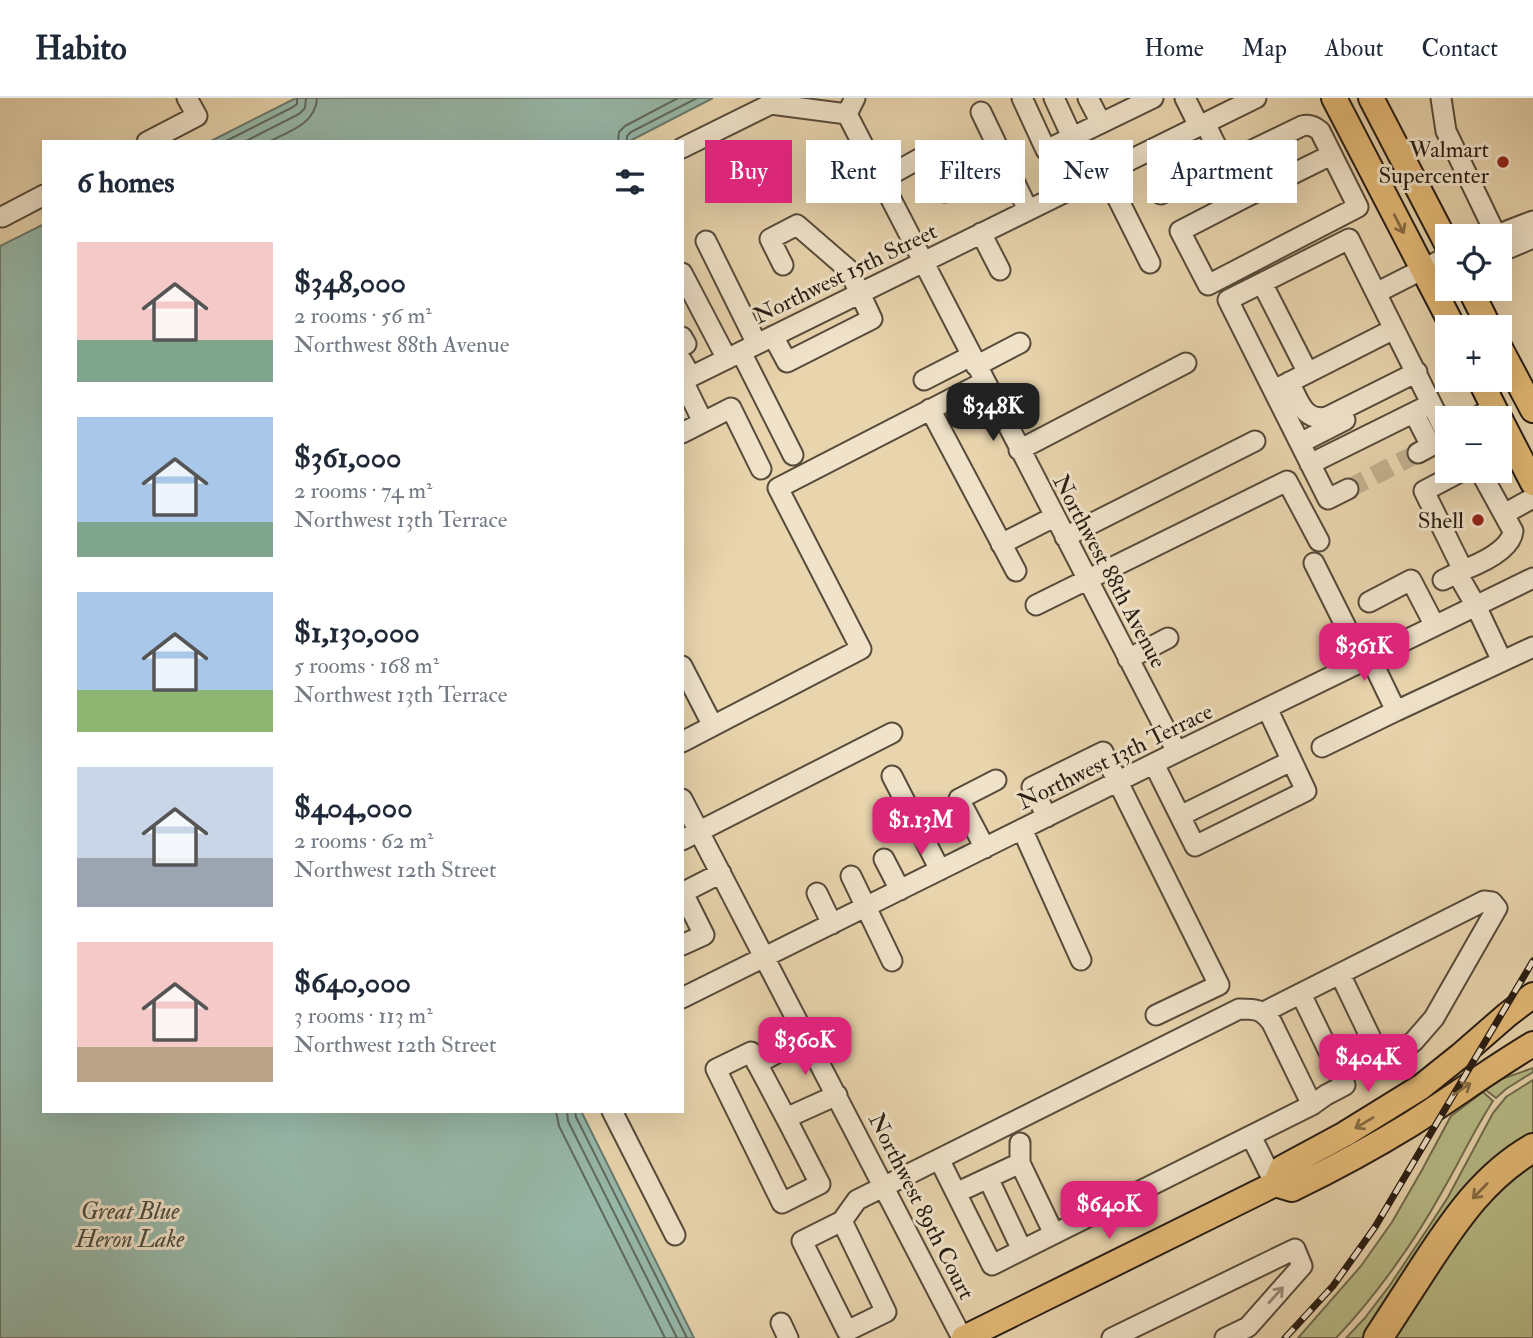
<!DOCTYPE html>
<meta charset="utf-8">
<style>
:root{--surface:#fff;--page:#f2f2f3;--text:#1f2937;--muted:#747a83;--line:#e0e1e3;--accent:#db2777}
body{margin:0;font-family:"IM FELL Double Pica",serif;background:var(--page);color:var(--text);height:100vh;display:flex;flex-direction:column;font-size:26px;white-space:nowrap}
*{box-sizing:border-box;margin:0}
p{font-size:23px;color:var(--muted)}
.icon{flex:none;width:38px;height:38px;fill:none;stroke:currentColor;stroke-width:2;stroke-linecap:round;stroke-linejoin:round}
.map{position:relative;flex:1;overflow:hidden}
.sheet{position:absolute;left:42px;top:42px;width:642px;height:973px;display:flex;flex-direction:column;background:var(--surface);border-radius:0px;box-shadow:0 7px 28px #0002}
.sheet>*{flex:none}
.top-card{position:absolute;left:705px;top:42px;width:665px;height:63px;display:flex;gap:14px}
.buttons{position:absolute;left:1435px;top:126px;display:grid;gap:14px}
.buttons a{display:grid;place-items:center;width:77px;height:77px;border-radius:0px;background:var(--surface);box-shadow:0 7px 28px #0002;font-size:35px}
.price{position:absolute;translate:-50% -60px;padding:0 16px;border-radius:14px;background:var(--accent);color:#fff;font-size:23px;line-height:46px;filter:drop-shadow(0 2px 4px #0008)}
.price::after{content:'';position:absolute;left:50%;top:42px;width:21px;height:16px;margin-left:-10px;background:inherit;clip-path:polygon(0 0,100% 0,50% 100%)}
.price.on{background:#222;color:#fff}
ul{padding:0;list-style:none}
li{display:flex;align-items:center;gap:21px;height:175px;padding:0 35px}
li span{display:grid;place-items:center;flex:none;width:196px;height:140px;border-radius:0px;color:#555}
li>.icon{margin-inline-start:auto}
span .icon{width:84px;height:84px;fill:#fffc;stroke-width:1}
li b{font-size:30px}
h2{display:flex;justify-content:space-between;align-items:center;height:84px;padding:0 35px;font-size:30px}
.tag{padding:0 24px;border-radius:0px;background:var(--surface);box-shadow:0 7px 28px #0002;font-size:24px;line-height:63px}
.tag.on{background:var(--accent);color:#fff}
header{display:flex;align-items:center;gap:42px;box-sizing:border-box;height:98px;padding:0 35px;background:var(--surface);border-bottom:2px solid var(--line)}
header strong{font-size:33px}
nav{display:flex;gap:38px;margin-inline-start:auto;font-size:24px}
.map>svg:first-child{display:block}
.green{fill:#b8bc88;stroke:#706c4e;stroke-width:2}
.water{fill:#97b8a9;stroke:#6a7a6d;stroke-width:2}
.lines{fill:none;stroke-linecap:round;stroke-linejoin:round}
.shore{stroke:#5f6a5e;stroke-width:2}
.minor-tunnel{stroke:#c1af8e;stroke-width:19;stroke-dasharray:19 10;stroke-linecap:butt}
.minor-casing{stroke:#574b3a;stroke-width:23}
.major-casing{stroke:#271d13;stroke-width:28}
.highway-casing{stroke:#271d13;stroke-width:32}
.minor{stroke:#f0e3ca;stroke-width:19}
.major{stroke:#e4ba76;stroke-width:24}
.highway{stroke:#e4ba76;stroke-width:28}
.rail-casing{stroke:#271d13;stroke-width:7}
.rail{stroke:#f0e3ca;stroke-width:4.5;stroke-dasharray:13;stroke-linecap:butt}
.oneway{stroke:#866c44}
.oneway2{stroke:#968a78}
.poi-dot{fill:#8f2418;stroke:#f0e3ca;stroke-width:2.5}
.labels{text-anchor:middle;stroke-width:6;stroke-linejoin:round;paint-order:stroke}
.poi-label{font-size:23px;fill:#271d13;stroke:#f0e3ca;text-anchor:end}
.street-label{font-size:23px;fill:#271d13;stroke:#f0e3ca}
.water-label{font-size:24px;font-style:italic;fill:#494c40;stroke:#f0e3ca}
</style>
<header>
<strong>Habito</strong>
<nav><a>Home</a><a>Map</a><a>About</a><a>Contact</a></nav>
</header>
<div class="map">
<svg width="1533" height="1240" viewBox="0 0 1533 1240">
<rect width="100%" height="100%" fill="#e8d4ad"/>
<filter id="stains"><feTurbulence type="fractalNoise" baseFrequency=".00286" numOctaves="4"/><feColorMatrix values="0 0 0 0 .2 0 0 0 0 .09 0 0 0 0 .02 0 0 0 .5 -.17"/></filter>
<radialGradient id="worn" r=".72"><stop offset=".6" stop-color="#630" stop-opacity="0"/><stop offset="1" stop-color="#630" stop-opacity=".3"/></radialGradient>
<path class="green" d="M1533,970V974L1506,991L1496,1000L1483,990L1479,989Z
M1533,982V1042L1367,1240H1346L1364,1221L1390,1187L1428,1130L1448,1099L1493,1015L1506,999Z
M1483,994L1493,1003C1474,1032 1460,1063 1443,1092C1415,1143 1376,1198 1336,1240H1298L1361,1168L1392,1124L1422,1072L1451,1018Z
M1533,1060V1240H1384L1460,1126Z"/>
<path class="water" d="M296,0H713L628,44H209Z
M44,126V1013H581L694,1240H0V148Z"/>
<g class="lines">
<path class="shore" d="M224,44L293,9L297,6V0
M244,44L299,16L305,10L306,0
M268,44C288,34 316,26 317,0
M618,44L619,34L625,28L678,0
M627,44V38L631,34L697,0
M556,1013L559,1028L665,1240
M567,1013L568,1023L677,1240
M575,1013L576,1019L687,1240"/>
<path class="minor-tunnel" d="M1348,391L1418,355"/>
<g class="minor-casing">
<path id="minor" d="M1022,0L1046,52L1153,0
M1054,0L1072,39
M1088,0L1101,25
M1185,0L1199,28
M1441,0L1446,33L1496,137
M981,14L1028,112
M847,16L1177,654
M847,16L855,0
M147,44L197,18L187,0
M682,50L771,6L847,16
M1105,75L1150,165
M881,82L926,57L945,94
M1161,96L1302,28C1309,26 1314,28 1320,33L1358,109L1208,187L1180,133L1242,101L1205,25
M1242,101L1331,57
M2,119L44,97
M981,135L1000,172
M1494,138L1533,123
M706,143L757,246
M1500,154L1533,140
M682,175L727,261
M1262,185L1308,275
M1431,186L1447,177
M1376,195L1447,159
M773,238L787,264L872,221L849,172L797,127L770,141L783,167
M682,239L686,246L682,248
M741,254L793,357
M682,263L691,279
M976,268L1020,245
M924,282L971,258
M682,283L1256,0
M683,283L703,324
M1289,284C1299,302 1303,324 1327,319L1417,274
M1278,290L1394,231
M930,311L1016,473
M1414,315L1431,348L1418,355
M1475,320L1494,310
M682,335L731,310L761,371
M1300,345L1345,322
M1019,352L1186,265
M1310,366L1431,306
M1348,391L1328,401L1228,202L1349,141L1446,335H1447
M1504,416L1533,400
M1065,439L1255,343
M1001,446L1054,419
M1314,465L1363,563
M1463,472C1479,466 1511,452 1513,433L1480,373
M1457,475L1476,508L1502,563
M1443,482L1463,472L1424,393L1462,373
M1369,504L1411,482L1435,528
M1036,507L1287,383L1319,443
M1128,561L1168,540
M682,568L713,628
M1396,613L1533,549
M682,644L861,551L778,390L984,284
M1322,649L1396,613L1370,559
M1154,666L1195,748L1306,693L1267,610
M892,678L940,772
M682,701L962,1240
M1180,718L1291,663
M1047,719L1032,689L1103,654L1219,887L1156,917
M1022,731L1081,862
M682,742L892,635
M985,750L959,701L996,682
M884,761L900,792
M851,778L892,863
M682,795L721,775
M817,795L832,826
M682,847L704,837L683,795
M1301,896L1345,987L1326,997L1312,1007
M682,900L1177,654L1533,480
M1264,914L1484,803L1492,804L1497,810L1434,920L1414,943L1391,960H1384L1378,955L1340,876
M757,966L806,939
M612,1013L675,1137
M786,1020L820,1086L782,1105L716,971L751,954L786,1020L837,997
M1251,1038L1275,1086
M1020,1065V1045
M988,1080L1022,1152
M956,1095L1020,1065L1054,1136
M842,1123L886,1214L847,1233L802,1143L842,1123L857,1102L1239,911C1256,911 1262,911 1272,925L1312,1007L992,1167L939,1061
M781,1225L788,1240
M1112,1240L1295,1151L1302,1168L1248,1229L1225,1240"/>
</g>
<g class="major-casing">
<path id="major" d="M1334,0L1453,229
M1371,0L1447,146
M1470,191L1489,229
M1500,250L1533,312
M1480,282L1499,320
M1500,321L1533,385
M1275,1086L1292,1091C1333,1071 1372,1050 1411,1026C1452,1000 1491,971 1533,946
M964,1240L1275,1086L1282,1070L1345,1036L1421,989L1461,957L1507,917L1533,897"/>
</g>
<g class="highway-casing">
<path id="highway" d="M1378,1240C1395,1214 1411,1189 1428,1163C1457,1119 1486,1077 1533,1050"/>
</g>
<use href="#minor" class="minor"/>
<use href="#major" class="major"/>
<use href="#highway" class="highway"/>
<g class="rail-casing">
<path id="rail" d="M1285,1240L1333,1188L1375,1129L1533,863"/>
</g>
<use href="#rail" class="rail"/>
</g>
<defs><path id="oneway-shaft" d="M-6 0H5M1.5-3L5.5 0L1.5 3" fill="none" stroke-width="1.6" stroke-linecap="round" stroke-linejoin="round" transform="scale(1.75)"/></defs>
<g class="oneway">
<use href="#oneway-shaft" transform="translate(1399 126) rotate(63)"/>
<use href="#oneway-shaft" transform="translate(1462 991) rotate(-34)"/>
<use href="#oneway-shaft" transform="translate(1364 1025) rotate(149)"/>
<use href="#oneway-shaft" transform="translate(1480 1093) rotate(134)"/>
</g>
<use class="oneway2" href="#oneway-shaft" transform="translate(1276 1197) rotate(-48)"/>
<g class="poi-dot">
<circle cx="1503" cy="64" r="7"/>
<circle cx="1478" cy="422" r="7"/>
</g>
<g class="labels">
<g class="poi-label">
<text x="1489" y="59">Walmart<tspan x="1489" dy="26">Supercenter</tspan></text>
<text x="1464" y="430">Shell</text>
</g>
<g class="street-label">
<text transform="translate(845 175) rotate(-26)" y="8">Northwest 15th Street</text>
<text transform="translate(1110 473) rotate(62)" y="8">Northwest 88th Avenue</text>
<text transform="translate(1115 658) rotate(-26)" y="8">Northwest 13th Terrace</text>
<text transform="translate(922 1108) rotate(63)" y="8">Northwest 89th Court</text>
</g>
<g class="water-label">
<text x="130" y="1121">Great Blue<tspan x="130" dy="28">Heron Lake</tspan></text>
</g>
</g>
<rect width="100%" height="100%" filter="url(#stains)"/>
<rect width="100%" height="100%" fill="url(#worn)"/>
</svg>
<div class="buttons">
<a><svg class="icon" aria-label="locate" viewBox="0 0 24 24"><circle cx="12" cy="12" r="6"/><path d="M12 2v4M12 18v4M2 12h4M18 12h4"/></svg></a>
<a>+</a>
<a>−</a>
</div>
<b class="price on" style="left:993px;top:345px">$348K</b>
<b class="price" style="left:1364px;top:585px">$361K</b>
<b class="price" style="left:921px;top:759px">$1.13M</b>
<b class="price" style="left:805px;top:979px">$360K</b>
<b class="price" style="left:1368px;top:996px">$404K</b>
<b class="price" style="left:1109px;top:1143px">$640K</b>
<div class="top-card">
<a class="tag on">Buy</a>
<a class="tag">Rent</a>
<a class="tag">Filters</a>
<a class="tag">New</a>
<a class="tag">Apartment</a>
</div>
<section class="sheet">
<h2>6 homes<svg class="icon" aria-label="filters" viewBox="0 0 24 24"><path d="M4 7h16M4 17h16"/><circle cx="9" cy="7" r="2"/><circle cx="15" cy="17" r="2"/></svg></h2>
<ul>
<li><span style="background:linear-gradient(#f6c9c9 70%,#7fa58c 0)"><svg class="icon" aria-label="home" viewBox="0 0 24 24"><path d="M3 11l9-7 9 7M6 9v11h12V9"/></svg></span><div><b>$348,000</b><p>2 rooms · 56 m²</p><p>Northwest 88th Avenue</p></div></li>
<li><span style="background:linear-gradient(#a9c7e8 75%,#7fa58c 0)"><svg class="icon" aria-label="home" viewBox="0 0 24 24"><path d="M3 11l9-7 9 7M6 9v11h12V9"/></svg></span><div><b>$361,000</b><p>2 rooms · 74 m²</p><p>Northwest 13th Terrace</p></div></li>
<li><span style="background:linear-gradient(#a9c7e8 70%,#8fb573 0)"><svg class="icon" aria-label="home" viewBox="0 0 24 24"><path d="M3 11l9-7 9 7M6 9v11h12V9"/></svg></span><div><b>$1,130,000</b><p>5 rooms · 168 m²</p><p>Northwest 13th Terrace</p></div></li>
<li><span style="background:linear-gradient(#c9d6e8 65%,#9aa5b1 0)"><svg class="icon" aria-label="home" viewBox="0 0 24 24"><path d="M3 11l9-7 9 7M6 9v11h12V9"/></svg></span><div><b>$404,000</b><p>2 rooms · 62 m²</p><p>Northwest 12th Street</p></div></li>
<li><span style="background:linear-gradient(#f6c9c9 75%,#b9a48a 0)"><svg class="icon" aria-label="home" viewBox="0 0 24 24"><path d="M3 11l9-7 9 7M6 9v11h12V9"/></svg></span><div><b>$640,000</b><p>3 rooms · 113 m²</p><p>Northwest 12th Street</p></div></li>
</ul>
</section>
</div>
